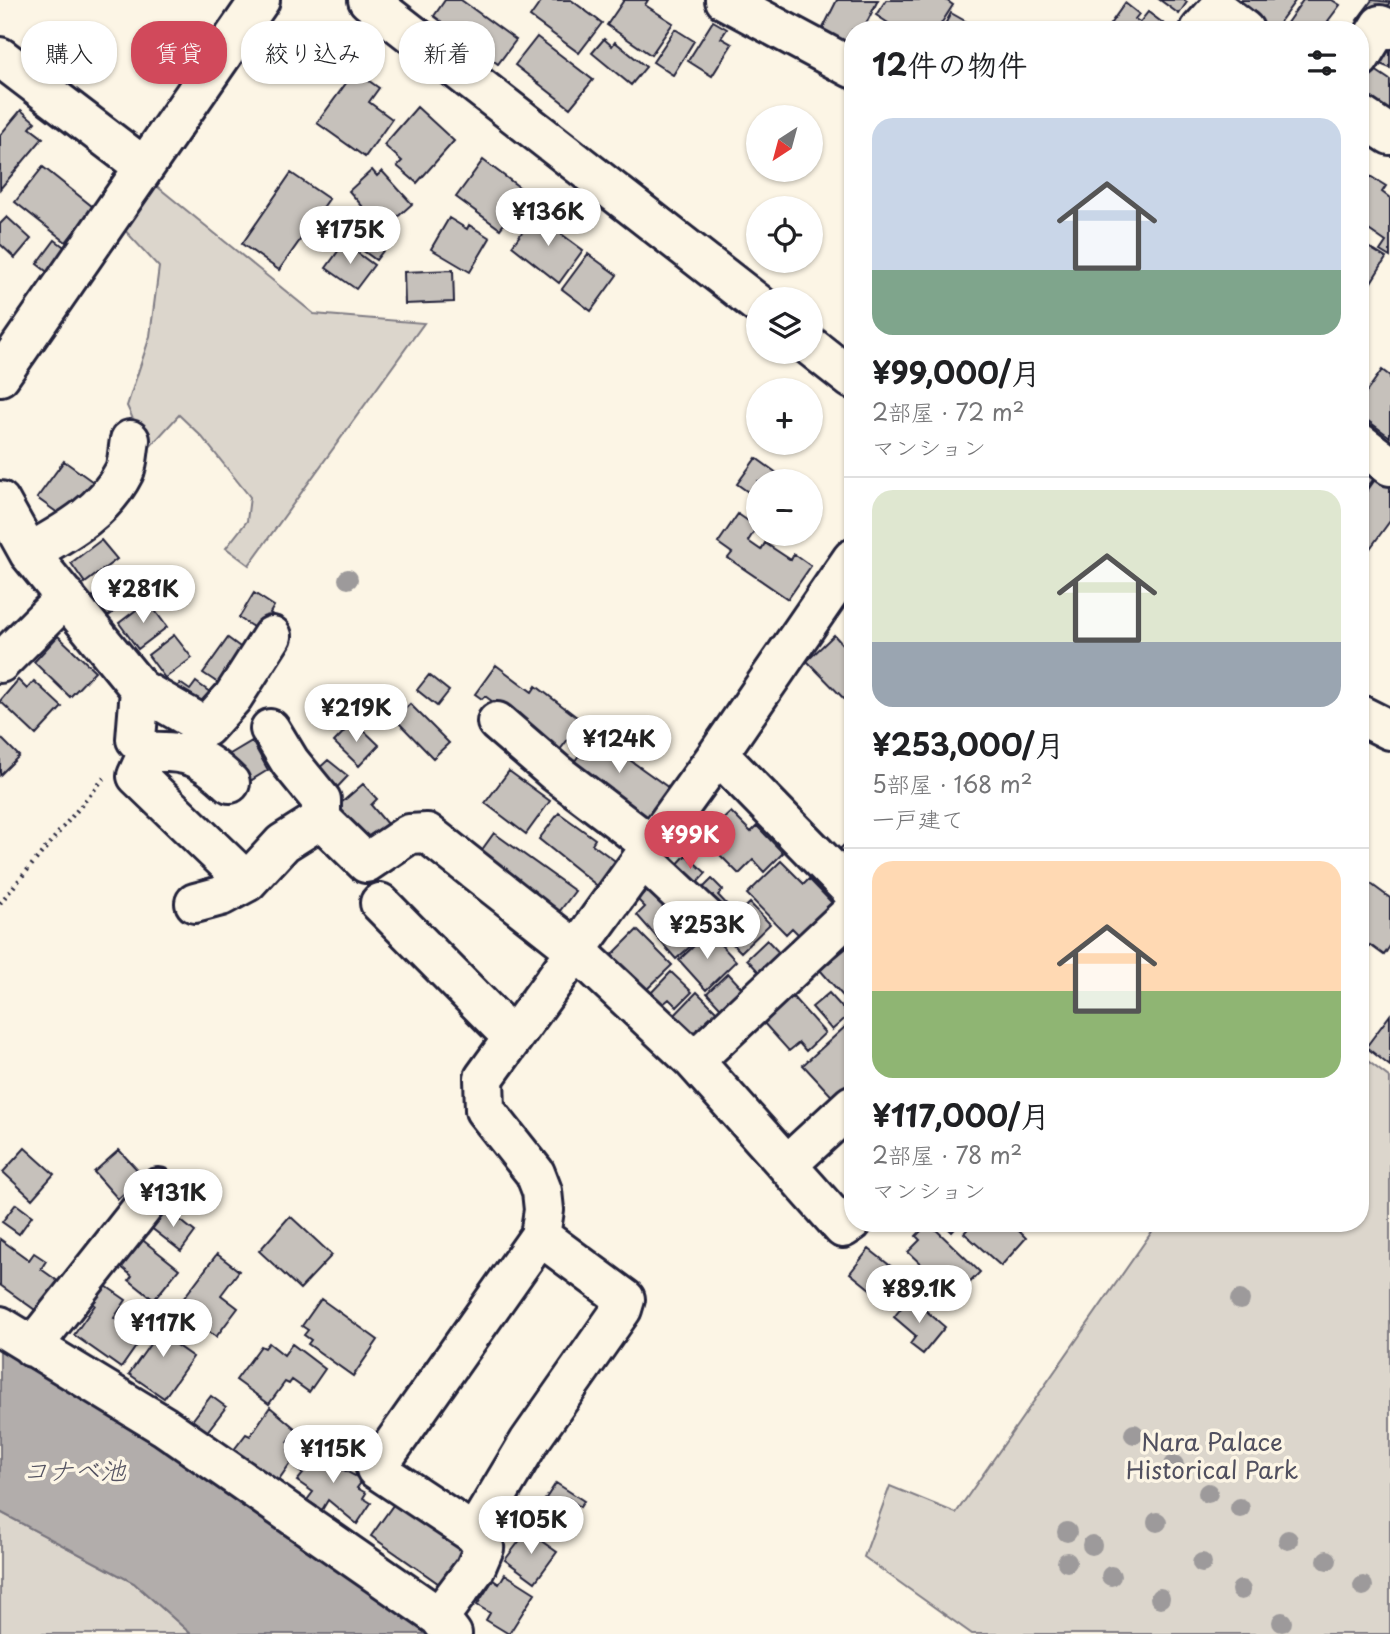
<!DOCTYPE html>
<html lang="ja">
<meta charset="utf-8">
<style>
:root{--surface:#fff;--page:#f2f2f2;--text:#202124;--muted:#757577;--line:#e0e0e0;--accent:#d1495b}
body{margin:0;font-family:"Playpen Sans","Klee One",sans-serif;background:var(--page);color:var(--text);height:100vh;display:flex;flex-direction:column;font-size:26px;white-space:nowrap}
*{box-sizing:border-box;margin:0}
p{font-size:23px;color:var(--muted)}
.icon{flex:none;width:38px;height:38px;fill:none;stroke:currentColor;stroke-width:2;stroke-linecap:round;stroke-linejoin:round}
.map{position:relative;flex:1;overflow:hidden}
.side{position:absolute;left:844px;top:21px;width:525px;height:1211px;display:flex;flex-direction:column;background:var(--surface);border-radius:28px;box-shadow:0 2px 5px #0004}
.side>*{flex:none}
.top-card{position:absolute;left:21px;top:21px;width:665px;height:63px;display:flex;gap:14px}
.needle{width:46px;rotate:216deg}
.buttons{position:absolute;left:746px;top:105px;display:grid;gap:14px}
.buttons a{display:grid;place-items:center;width:77px;height:77px;border-radius:50%;background:var(--surface);box-shadow:0 2px 5px #0004;font-size:35px}
.price{position:absolute;translate:-50% -60px;padding:0 16px;border-radius:24px;background:#fff;color:#222;font-size:23px;line-height:46px;filter:drop-shadow(0 2px 4px #0008)}
.price::after{content:'';position:absolute;left:50%;top:42px;width:21px;height:16px;margin-left:-10px;background:inherit;clip-path:polygon(0 0,100% 0,50% 100%)}
.price.current{background:var(--accent);color:#fff}
ul{padding:0;list-style:none}
li{display:grid;align-content:center;gap:14px;height:371px;padding:0 28px}
li+li{border-top:2px solid var(--line)}
li span{display:grid;place-items:center;height:217px;border-radius:21px;color:#555}
li>.icon{margin-inline-start:auto}
span .icon{width:126px;height:126px;fill:#fffc;stroke-width:1}
li b{font-size:30px}
h2{display:flex;justify-content:space-between;align-items:center;height:84px;padding:0 28px;font-size:30px}
.chip{padding:0 24px;border-radius:28px;background:var(--surface);box-shadow:0 2px 5px #0004;font-size:24px;line-height:63px}
.chip.current{background:var(--accent);color:#fff}
.map>svg:first-child{display:block}
.green{fill:#dcd6cc;stroke:#7f7c84;stroke-width:2}
.water{fill:#b2adab;stroke:#78757e;stroke-width:2}
.building{fill:#c6c1bb;stroke:#22223b;stroke-width:2}
.lines{fill:none;stroke-linecap:round;stroke-linejoin:round}
.minor-casing{stroke:#22223b;stroke-width:44}
.major-casing{stroke:#22223b;stroke-width:44}
.path{stroke:#22223b;stroke-width:4.5;stroke-dasharray:2 5;stroke-linecap:butt}
.minor{stroke:#fcf5e5;stroke-width:38}
.major{stroke:#fcf5e5;stroke-width:38}
.tree{fill:#9d9a9b}
.labels{text-anchor:middle;stroke-width:7;stroke-linejoin:round;paint-order:stroke}
.park-label{font-size:24px;fill:#504f5f;stroke:#fcf5e5}
.water-label{font-size:26px;font-style:italic;fill:#545362;stroke:#fcf5e5}
</style>
<div class="map">
<svg width="1390" height="1634" viewBox="0 0 1390 1634">
<rect width="100%" height="100%" fill="#fcf5e5"/>
<filter id="ink" filterUnits="userSpaceOnUse"><feTurbulence type="fractalNoise" baseFrequency=".0143" numOctaves="2"/><feDisplacementMap in="SourceGraphic" scale="14" xChannelSelector="R" yChannelSelector="G"/><feConvolveMatrix kernelMatrix="1 2 1 2 8 2 1 2 1" color-interpolation-filters="sRGB"/></filter>
<g filter="url(#ink)">
<path class="green" d="M148,179L314,314L424,323L249,565L226,548L247,521L250,497L202,437L179,415L147,450L127,406L150,336L159,267L119,224Z
M1360,1055L1390,1078V1634H972L864,1557L890,1486L956,1513L1158,1223H1360Z
M0,1512L134,1583L191,1634H0Z"/>
<path class="water" d="M0,1339L425,1617L428,1634H191L134,1583L0,1512Z"/>
<path class="building" d="M445,0H461L516,40L498,64L434,16Z
M542,0H571L602,23L579,53L530,17Z
M624,0H648L645,5L673,23L651,55L607,25Z
M837,0H878L863,30H852V52L818,38Z
M886,0H946L953,5L937,30H899L876,15Z
M1160,0H1184L1187,2L1179,14Z
M1227,0H1294L1295,1L1274,30H1268Z
M1303,0H1332L1340,5L1328,21L1341,30H1282Z
M1372,0L1390,2L1372,31L1357,20Z
M1125,3L1139,14L1135,19L1140,22L1148,12L1168,27L1106,30Z
M951,13L981,30H942Z
M713,21L727,29L721,38L732,44L712,76L688,61Z
M675,29L694,41L673,75L653,62Z
M537,37L593,80L570,108L515,65Z
M1390,38V68L1370,60Z
M604,39L612,46L615,42L646,67L631,85L592,53Z
M1366,64L1390,80V126L1360,105V73Z
M355,71L379,88L369,102L392,119L365,157L317,123Z
M417,107L454,141L417,183L397,166L402,161L384,145Z
M21,110L35,122L30,128L43,138L0,189V135Z
M483,160L527,193L500,229L456,197Z
M43,167L93,207L66,242L15,202Z
M372,170L377,176L382,171L412,204L383,230L349,191Z
M291,173L329,199L279,270L242,244Z
M1370,176L1386,186L1382,192L1390,198V257L1380,251L1386,242L1360,224V191Z
M534,216L547,225L551,220L563,229L560,233L583,250L559,283L512,246Z
M7,217L31,239L15,258L0,244V224Z
M449,218L467,229L469,225L490,238L470,272L431,249Z
M359,222L389,243L376,260L347,239Z
M55,240L67,249L50,274L37,264Z
M1360,242L1386,258L1360,300Z
M344,243L374,265L356,289L326,268Z
M588,254L617,275L591,311L562,289Z
M453,270L454,302L405,304L404,272Z
M1382,370L1390,376V437L1360,415V401Z
M756,458L788,481H758V499L737,484Z
M1360,460L1378,473L1360,497Z
M64,461L96,484L62,516L37,498Z
M1379,474L1390,482V521L1366,554L1360,550V501Z
M738,514L757,527L748,541L761,550L765,543L791,560L794,554L811,566L788,599L728,558L732,553L718,543Z
M101,540L117,559L85,583L71,563Z
M124,572L139,593L107,617L92,597Z
M254,593L274,606L270,613L281,620L270,638L239,618Z
M148,601L167,627L138,649L119,623Z
M174,635L192,658L165,678L148,655Z
M834,635L852,655V707L807,661Z
M58,636L95,671L70,697L34,662Z
M228,638L251,655L227,689L203,673Z
M496,665L532,692L536,686L582,721L559,751L485,696L482,699L475,694Z
M429,675L449,691L437,706L417,690Z
M18,680L27,689L34,681L62,707L36,735L0,701Z
M196,682L218,698L203,718L171,695L180,683L190,690Z
M410,704L449,743L433,758L395,719Z
M354,721L379,745L359,766L334,742Z
M603,721L622,735L613,748L669,788L644,824L570,768Z
M0,737L19,756L0,775Z
M252,741L268,770L242,786L225,757Z
M328,760L348,776L328,797L315,772Z
M509,771L550,801L526,834L485,803Z
M363,784L377,799L371,805L393,831L369,852L333,810Z
M731,812L751,832L757,826L783,853L764,872L753,860L739,874L708,843L722,829L718,824Z
M559,813L595,839L592,844L618,863L600,888L539,839Z
M494,833L575,891L556,916L476,858Z
M852,837V861L840,849Z
M686,855L706,873L693,887L673,869Z
M781,861L804,884L809,879L836,907L803,939L792,928L786,934L747,894Z
M1360,876L1390,898V946L1384,955L1370,945L1360,959Z
M712,879L723,890L718,895L733,911L724,920L698,893Z
M657,881L693,922L680,933L692,945L676,959L637,915L645,907L637,899Z
M750,903L770,924L741,952L720,931Z
M637,930L672,965L644,992L610,957Z
M709,932L736,961L706,990L679,960Z
M767,940L788,962L767,981L747,959Z
M850,945L852,1003L850,1004L820,970Z
M671,972L692,992L677,1007L669,999L661,1006L649,995Z
M728,973L750,997L729,1017L707,993Z
M697,992L725,1020L698,1046L671,1019Z
M829,993L849,1015L832,1030L812,1007Z
M792,996L825,1033L806,1051L799,1043L789,1051L763,1022Z
M1390,1015V1066L1366,1047Z
M846,1026L852,1032V1044L848,1048L852,1052V1091L839,1104L803,1065Z
M25,1148L54,1174L32,1199L3,1172Z
M119,1150L143,1176L118,1199L94,1172Z
M16,1204L32,1216L19,1234L2,1222Z
M165,1208L195,1232L181,1251L150,1227Z
M290,1216L332,1255L300,1289L259,1251Z
M929,1223L980,1272L956,1297L908,1252L920,1240L916,1236Z
M943,1223H960L952,1232Z
M973,1223H1011L1026,1238L1001,1266L964,1233Z
M140,1238L179,1269L154,1300L129,1280L132,1276L119,1265Z
M0,1239L29,1260L34,1253L46,1261L41,1269L59,1282L38,1312L0,1285Z
M869,1249L912,1283L901,1297L895,1292L886,1302L850,1273Z
M217,1254L239,1271L221,1295L238,1308L216,1337L177,1307Z
M103,1284L126,1300L114,1318L142,1338L121,1368L74,1335L95,1305L90,1301Z
M910,1297L945,1327L923,1354L910,1344L916,1336L894,1317Z
M321,1299L378,1340L353,1376L308,1344L311,1340L304,1335L308,1330L302,1326Z
M170,1316L188,1328L176,1345L193,1357L164,1398L129,1374Z
M269,1343L284,1355L292,1344L325,1369L309,1392L292,1380L289,1384L285,1382L269,1404L236,1380L261,1346L265,1348Z
M211,1396L226,1407L206,1433L191,1422Z
M270,1407L297,1430L288,1442L292,1444L288,1449L296,1455L277,1482L233,1451L246,1434L250,1436Z
M322,1446L339,1458L334,1465L363,1480L357,1488L366,1493L363,1498L371,1503L357,1524L328,1500L322,1510L307,1500L313,1492L297,1481L303,1474L296,1469L301,1461L308,1465Z
M556,1483L584,1501L580,1507L569,1499L563,1509L574,1516L561,1536L533,1518Z
M396,1501L470,1553L445,1588L371,1536Z
M527,1531L557,1552L535,1582L505,1560Z
M505,1574L535,1593L509,1634L486,1620L490,1613L477,1605L493,1580L499,1584Z"/>
<g class="lines">
<g class="minor-casing">
<path id="minor" d="M725,0L852,68
M1200,30L1218,10L1244,30
M0,57L144,167
M1360,58L1380,25L1390,29
M1360,115L1390,135
M0,376L260,0
M1360,443L1390,466
M0,501L29,553L140,689L136,739L148,752C187,750 202,756 230,783
M29,553C66,532 104,512 124,472C128,464 128,450 130,440
M0,663L66,597
M140,689L206,727L233,697L272,636
M497,722L556,773L652,846
M270,729L290,762L321,800V819
M148,752L137,776L247,882
M718,754L852,891
M643,859L709,921
M195,903L221,896L247,882L283,843L321,819L366,863L409,834L427,833L577,951L694,1061L843,1228L852,1222
M380,903L513,1038
M694,1061L852,912
M787,1165L852,1105
M0,1326L164,1426L439,1617L452,1634
M32,1347L158,1188
M474,1534L529,1442L622,1309L625,1299L540,1236
M439,1617L475,1569L484,1548L474,1534L376,1469L540,1236L544,1210L542,1191L535,1173L485,1110L484,1078L718,754L852,559"/>
</g>
<g class="major-casing">
<path id="major" d="M368,0L758,304
M810,346L852,379
M1360,715L1390,730"/>
</g>
<path class="path" d="M0,903L104,778"/>
<use href="#minor" class="minor"/>
<use href="#major" class="major"/>
</g>
<g class="tree">
<circle cx="348" cy="579" r="10"/>
<circle cx="1240" cy="1300" r="10"/>
<circle cx="1134" cy="1434" r="10"/>
<circle cx="1174" cy="1465" r="10"/>
<circle cx="1208" cy="1493" r="10"/>
<circle cx="1240" cy="1508" r="10"/>
<circle cx="1157" cy="1522" r="10"/>
<circle cx="1067" cy="1532" r="10"/>
<circle cx="1288" cy="1540" r="10"/>
<circle cx="1092" cy="1545" r="10"/>
<circle cx="1327" cy="1560" r="10"/>
<circle cx="1067" cy="1562" r="10"/>
<circle cx="1202" cy="1563" r="10"/>
<circle cx="1111" cy="1576" r="10"/>
<circle cx="1363" cy="1586" r="10"/>
<circle cx="1241" cy="1590" r="10"/>
<circle cx="1160" cy="1598" r="10"/>
<circle cx="1282" cy="1622" r="10"/>
</g>
</g>
<g class="labels">
<g class="park-label">
<text x="1212" y="1451">Nara Palace<tspan x="1212" dy="28">Historical Park</tspan></text>
</g>
<g class="water-label">
<text x="74" y="1480">コナベ池</text>
</g>
</g>
</svg>
<div class="buttons">
<a><svg class="needle" viewBox="-14 -14 28 28"><path d="M0-13l5 13h-10z" fill="#e53935"/><path d="M0 13l5-13h-10z" fill="#757577"/></svg></a>
<a><svg class="icon" aria-label="locate" viewBox="0 0 24 24"><circle cx="12" cy="12" r="6"/><path d="M12 2v4M12 18v4M2 12h4M18 12h4"/></svg></a>
<a><svg class="icon" aria-label="layers" viewBox="0 0 24 24"><path d="M12 4l9 5-9 5-9-5zM3 14l9 5 9-5"/></svg></a>
<a>+</a>
<a>−</a>
</div>
<b class="price" style="left:548px;top:248px">¥136K</b>
<b class="price" style="left:350px;top:266px">¥175K</b>
<b class="price" style="left:143px;top:625px">¥281K</b>
<b class="price" style="left:356px;top:744px">¥219K</b>
<b class="price" style="left:619px;top:775px">¥124K</b>
<b class="price current" style="left:690px;top:871px">¥99K</b>
<b class="price" style="left:707px;top:961px">¥253K</b>
<b class="price" style="left:173px;top:1229px">¥131K</b>
<b class="price" style="left:919px;top:1325px">¥89.1K</b>
<b class="price" style="left:163px;top:1359px">¥117K</b>
<b class="price" style="left:333px;top:1485px">¥115K</b>
<b class="price" style="left:531px;top:1556px">¥105K</b>
<div class="top-card">
<a class="chip">購入</a>
<a class="chip current">賃貸</a>
<a class="chip">絞り込み</a>
<a class="chip">新着</a>
</div>
<section class="side">
<h2>12件の物件<svg class="icon" aria-label="filters" viewBox="0 0 24 24"><path d="M4 7h16M4 17h16"/><circle cx="9" cy="7" r="2"/><circle cx="15" cy="17" r="2"/></svg></h2>
<ul>
<li><span style="background:linear-gradient(#c9d6e8 70%,#7fa58c 0)"><svg class="icon" aria-label="home" viewBox="0 0 24 24"><path d="M3 11l9-7 9 7M6 9v11h12V9"/></svg></span><div><b>¥99,000/月</b><p>2部屋 · 72 m²</p><p>マンション</p></div></li>
<li><span style="background:linear-gradient(#dfe7d0 70%,#9aa5b1 0)"><svg class="icon" aria-label="home" viewBox="0 0 24 24"><path d="M3 11l9-7 9 7M6 9v11h12V9"/></svg></span><div><b>¥253,000/月</b><p>5部屋 · 168 m²</p><p>一戸建て</p></div></li>
<li><span style="background:linear-gradient(#ffd9b3 60%,#8fb573 0)"><svg class="icon" aria-label="home" viewBox="0 0 24 24"><path d="M3 11l9-7 9 7M6 9v11h12V9"/></svg></span><div><b>¥117,000/月</b><p>2部屋 · 78 m²</p><p>マンション</p></div></li>
</ul>
</section>
</div>
